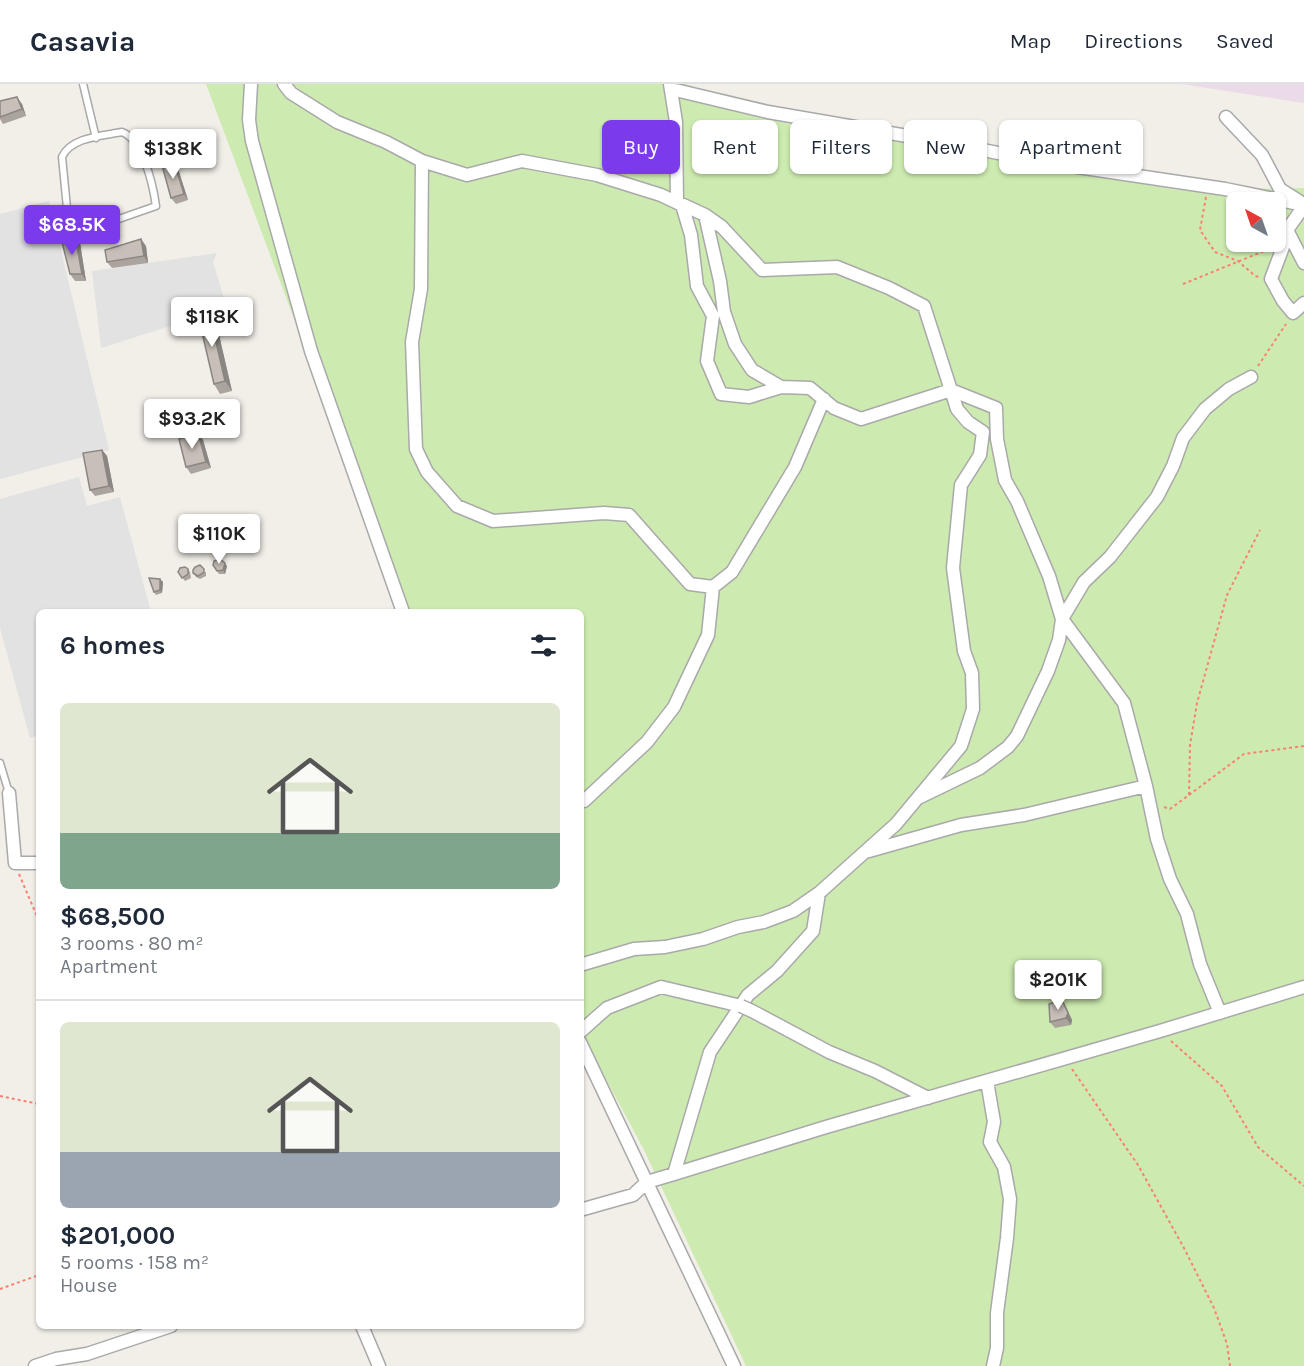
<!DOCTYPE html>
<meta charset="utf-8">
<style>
:root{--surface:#fff;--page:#f2f2f3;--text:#1f2937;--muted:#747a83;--line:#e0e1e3;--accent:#7c3aed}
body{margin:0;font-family:Karla,sans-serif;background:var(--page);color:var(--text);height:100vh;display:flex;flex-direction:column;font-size:22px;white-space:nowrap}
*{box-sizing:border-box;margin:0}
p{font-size:20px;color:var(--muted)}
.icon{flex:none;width:33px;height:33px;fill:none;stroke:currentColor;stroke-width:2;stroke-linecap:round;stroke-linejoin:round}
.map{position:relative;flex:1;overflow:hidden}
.side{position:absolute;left:36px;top:525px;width:548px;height:720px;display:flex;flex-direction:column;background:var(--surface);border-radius:9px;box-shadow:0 2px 4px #0004}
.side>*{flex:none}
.hud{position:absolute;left:602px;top:36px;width:570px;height:54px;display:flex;gap:12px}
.needle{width:39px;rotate:320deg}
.controls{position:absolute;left:1226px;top:108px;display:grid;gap:12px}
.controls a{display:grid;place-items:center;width:60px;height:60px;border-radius:9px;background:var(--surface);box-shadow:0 2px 4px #0004;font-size:30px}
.price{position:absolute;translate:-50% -51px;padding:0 14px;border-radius:6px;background:#fff;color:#222;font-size:20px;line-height:39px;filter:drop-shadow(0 2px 3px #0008)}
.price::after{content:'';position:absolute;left:50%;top:36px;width:18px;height:14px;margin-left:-9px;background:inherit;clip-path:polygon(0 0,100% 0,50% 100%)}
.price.selected{background:var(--accent);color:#fff}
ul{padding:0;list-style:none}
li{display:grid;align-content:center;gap:12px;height:318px;padding:0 24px}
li+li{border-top:2px solid var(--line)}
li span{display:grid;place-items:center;height:186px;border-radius:9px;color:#555}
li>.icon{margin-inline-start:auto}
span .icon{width:108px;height:108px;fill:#fffc;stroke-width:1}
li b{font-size:26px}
h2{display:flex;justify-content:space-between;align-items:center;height:72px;padding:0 24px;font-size:26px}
.pill{padding:0 21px;border-radius:9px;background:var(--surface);box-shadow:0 2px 4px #0004;font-size:21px;line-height:54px}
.pill.selected{background:var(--accent);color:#fff}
header{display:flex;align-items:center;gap:36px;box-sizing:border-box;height:84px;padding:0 30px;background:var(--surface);border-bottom:2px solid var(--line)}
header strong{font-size:28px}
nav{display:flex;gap:33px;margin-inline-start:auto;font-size:21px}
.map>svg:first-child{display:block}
.industrial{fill:#ebdbe8}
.grass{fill:#cdebb0;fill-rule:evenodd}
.parking{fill:#e2e2e2}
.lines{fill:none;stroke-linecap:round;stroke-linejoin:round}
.lane-casing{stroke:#a9a9a9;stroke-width:9}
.street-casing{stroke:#a9a9a9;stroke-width:15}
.path{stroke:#fa8072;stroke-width:2;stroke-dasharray:3 3;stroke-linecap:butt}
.lane{stroke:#fff;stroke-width:6}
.street{stroke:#fff;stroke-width:12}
.street-bridge-casing{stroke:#a9a9a9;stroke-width:15;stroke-linecap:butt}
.street-bridge{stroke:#fff;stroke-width:12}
.wall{fill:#aba49e}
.shaded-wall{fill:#8b8681}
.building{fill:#c7bfb8;stroke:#8b8681;stroke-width:1.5}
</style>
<header>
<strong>Casavia</strong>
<nav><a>Map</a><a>Directions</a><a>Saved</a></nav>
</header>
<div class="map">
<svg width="1304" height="1282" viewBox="0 0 1304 1282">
<rect width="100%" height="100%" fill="#f2efe9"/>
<path class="industrial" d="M1181,0H1304V19Z"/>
<path class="grass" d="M206,0H686L775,37L1178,106L1304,104V1282H746L643,1064L581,949L580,528H404ZM1236,118H1275V158H1236Z"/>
<path class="parking" d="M49,117L109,366L0,395V130Z
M217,169L213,178L227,224L101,264L92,187Z
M79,393L87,422L120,413L151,528H39V651L30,654L0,544V415Z"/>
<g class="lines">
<g class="lane-casing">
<path id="lane" d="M83,0L96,54
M122,48C143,56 153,101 156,122L96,143L75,142L67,124L62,73C71,53 102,52 122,48Z
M0,679L9,709"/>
</g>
<g class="street-casing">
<path id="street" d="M251,0L249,36L252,57L311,267L403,528
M284,0L291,9L337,38L386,58L422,77L467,91L522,77L597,91L661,111L682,121L691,151L697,202L713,232L707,277L721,310L749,313L781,303L810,304L834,324L861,335L951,306L996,324L997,355L1005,396L1017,417L1049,492L1062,535L1059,556L1048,587L1028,629L1017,652L1008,663L980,684L920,713
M670,0L676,38L677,118L705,131L720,197L724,228L735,260L752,286L781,303
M671,5L768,28L942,58L1044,78L1225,105L1304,121
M1226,33L1262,71L1280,105L1299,117
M422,77L421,205L412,258L416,365L427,388L457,422L493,437L604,429L629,431L690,500L713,503L732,488L795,383L824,315
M1304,122L1287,146L1283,163L1271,195L1283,217L1293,229L1304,219
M1287,146L1304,179
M9,709L15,779H39
M580,716L584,717L647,658L674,623L708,551L713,503
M869,767L961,741L1024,731L1146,702
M580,881L634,865L665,863L703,855L738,843L764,838L793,827L819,809
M752,927L829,968L875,987L928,1014
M1220,929L1200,880L1187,830L1170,795L1157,755L1146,702L1124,619L1062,535L1084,498L1110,473L1157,413L1173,382L1183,354L1205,325L1229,305L1251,293
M580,948L607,924L661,903L741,922
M580,958L734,1282
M987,997L994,1038L990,1058L1004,1083L1010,1115L1007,1154L997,1229V1264L993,1282
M674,1090L710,968L748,911L777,887L813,847L819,809L896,740L961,662L973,625L972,589L964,567L953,484L961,401L980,371L983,348L968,338L957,325L924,222L889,204L837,183L762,186L722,143L705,131
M580,1126L633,1111L647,1098L674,1090L826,1043L1160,947L1304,903
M362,1242L379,1282
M35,1282L56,1275L87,1270L171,1242"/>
</g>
<path class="path" d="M1206,113L1200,146L1215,168L1238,177L1255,192L1259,193
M1183,200L1269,165
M1258,282L1286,240
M1189,711L1190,661L1197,619L1227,511L1260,446
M1164,723L1170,725L1244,670L1304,662
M19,790L39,837
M1171,957L1222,1002L1258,1063L1304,1102
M1072,985L1138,1081L1185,1166L1214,1224L1227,1260L1230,1282
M0,1012L39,1020
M0,1205L39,1191"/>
<use href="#lane" class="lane"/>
<use href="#street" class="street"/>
<g class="street-bridge-casing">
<path id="street-bridge" d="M741,922L752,927"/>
</g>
<use href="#street-bridge" class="street-bridge"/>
</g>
<path class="wall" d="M0,17L22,20L26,32L3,40L0,35Z
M178,85L188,116L176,120L171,114Z
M80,159L86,197H75L70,190Z
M146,162L148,179L112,184L107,178Z
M216,238L232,307L220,310L214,300Z
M190,319L195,325L201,351H200L203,356L211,384L191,390L186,383L183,353L180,349Z
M102,366L107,372L114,408L95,412L90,406Z
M213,481L227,482L225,490H219Z
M188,485L190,488L191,494L185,497L178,488Z
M206,488V492L200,495L196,493L193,489Z
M160,495L163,498L162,509L156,511L154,508Z
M1062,916L1066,923L1072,936L1071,941L1055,944L1050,938Z"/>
<path class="shaded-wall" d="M17,13L22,20L26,32L22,25Z
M174,78L178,85L188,116L184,110Z
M75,152L80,159L86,197L82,190Z
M141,155L146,162L148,179L144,172Z
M209,228L216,238L232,307L225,297Z
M190,319L195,325L201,351L197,344Z
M198,349L203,356L211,384L206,378Z
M102,366L107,372L114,408L109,402Z
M225,479L227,482L225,490L223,486Z
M160,495L163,498L162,509L160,506Z
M1062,916L1066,923L1072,936L1071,941L1066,934Z"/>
<path class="building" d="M17,13L22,25L0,33V17Z
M174,78L184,110L171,114L162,81Z
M75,152L82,190H70L62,158Z
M141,155L144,172L107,178L105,166Z
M209,228L225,297L214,300L198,231Z
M190,319L197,344L180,349L174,323Z
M198,349L206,378L186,383L179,355Z
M102,366L109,402L90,406L83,369Z
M220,475L225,479L223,486L217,487L213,481L214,477Z
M200,481L204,485V488L198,492L193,489V486L195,483Z
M185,483L188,485V490L182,494L178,488L180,484Z
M149,494L160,495V506L154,508Z
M1062,916L1068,929L1066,934L1050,938L1049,920Z"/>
</svg>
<div class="controls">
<a><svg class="needle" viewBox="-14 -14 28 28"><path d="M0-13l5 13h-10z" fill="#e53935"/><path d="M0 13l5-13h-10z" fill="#747a83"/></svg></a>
</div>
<b class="price" style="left:173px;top:96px">$138K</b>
<b class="price selected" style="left:72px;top:172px">$68.5K</b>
<b class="price" style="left:212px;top:264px">$118K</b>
<b class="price" style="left:192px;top:366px">$93.2K</b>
<b class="price" style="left:219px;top:481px">$110K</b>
<b class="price" style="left:1058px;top:927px">$201K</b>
<div class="hud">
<a class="pill selected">Buy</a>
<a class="pill">Rent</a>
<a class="pill">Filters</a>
<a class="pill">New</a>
<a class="pill">Apartment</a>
</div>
<section class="side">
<h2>6 homes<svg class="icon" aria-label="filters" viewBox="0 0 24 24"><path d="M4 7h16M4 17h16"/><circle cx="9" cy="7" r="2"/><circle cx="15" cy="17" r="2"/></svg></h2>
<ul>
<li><span style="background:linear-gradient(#dfe7d0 70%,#7fa58c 0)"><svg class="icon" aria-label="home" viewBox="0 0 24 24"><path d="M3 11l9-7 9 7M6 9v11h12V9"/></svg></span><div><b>$68,500</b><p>3 rooms · 80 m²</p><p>Apartment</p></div></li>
<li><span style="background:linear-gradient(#dfe7d0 70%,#9aa5b1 0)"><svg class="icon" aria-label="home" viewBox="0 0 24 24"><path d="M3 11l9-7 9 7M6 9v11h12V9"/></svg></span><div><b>$201,000</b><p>5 rooms · 158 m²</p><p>House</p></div></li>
</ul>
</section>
</div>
